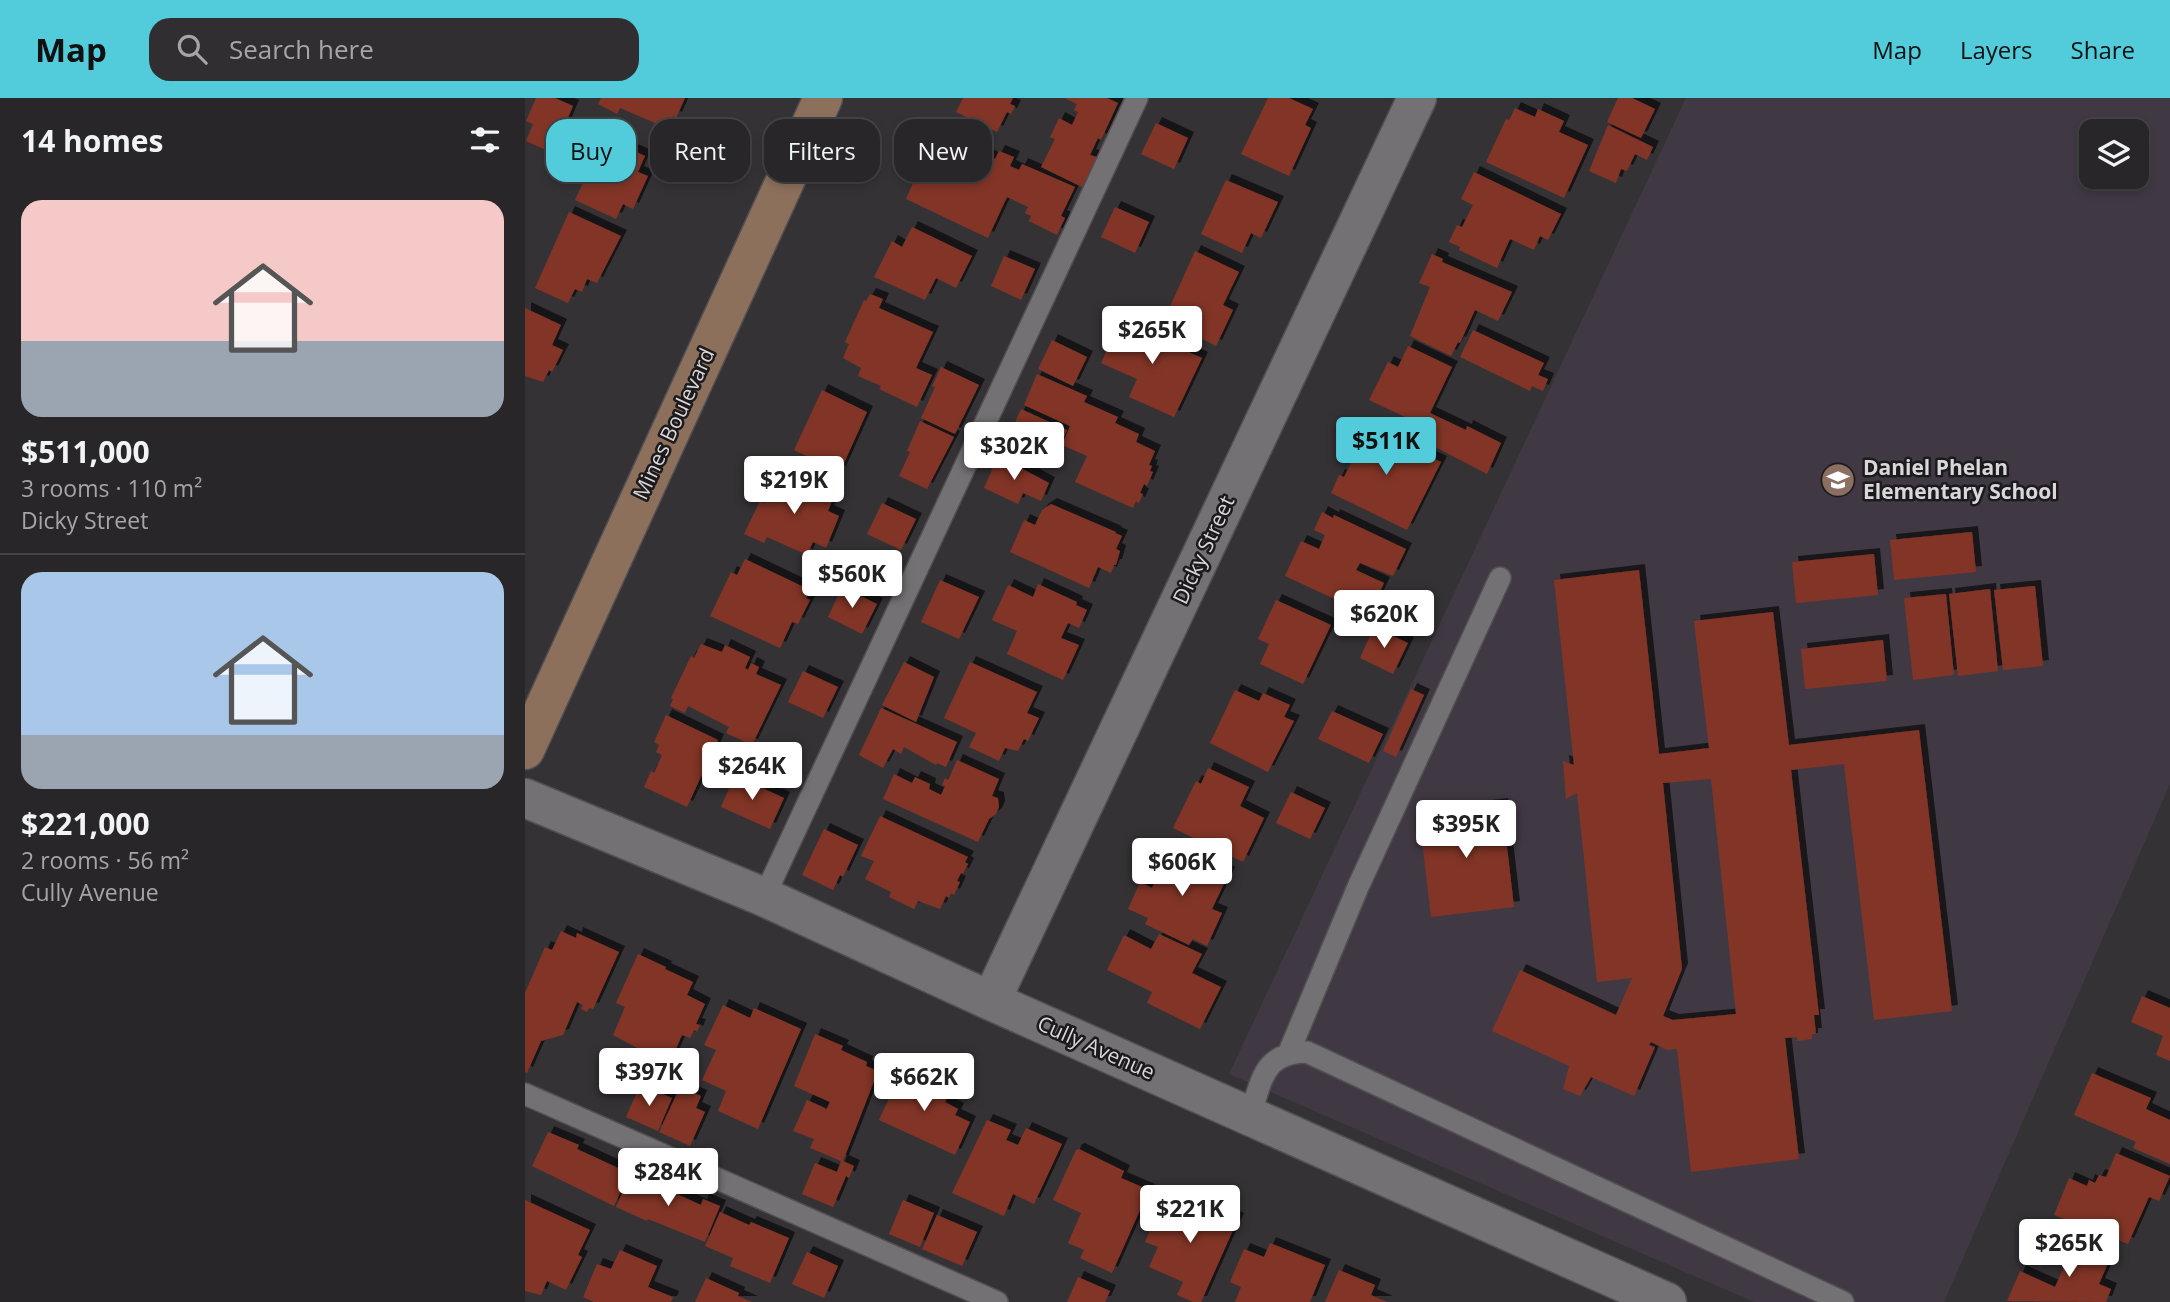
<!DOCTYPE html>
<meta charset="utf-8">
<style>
:root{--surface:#282628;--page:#302e30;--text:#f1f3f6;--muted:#a5a5a8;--line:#444345;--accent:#52cbda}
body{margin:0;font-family:"Open Sans",sans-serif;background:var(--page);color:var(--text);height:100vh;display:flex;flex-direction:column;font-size:26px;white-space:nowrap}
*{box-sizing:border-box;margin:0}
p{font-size:23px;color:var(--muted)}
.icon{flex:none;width:38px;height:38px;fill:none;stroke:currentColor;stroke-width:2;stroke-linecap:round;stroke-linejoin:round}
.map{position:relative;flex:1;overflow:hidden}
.side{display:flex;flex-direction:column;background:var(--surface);width:525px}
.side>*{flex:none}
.banner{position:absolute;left:21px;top:21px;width:665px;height:63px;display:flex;gap:14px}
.fabs{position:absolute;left:1554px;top:21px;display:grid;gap:14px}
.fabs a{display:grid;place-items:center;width:70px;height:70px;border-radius:14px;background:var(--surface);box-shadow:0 4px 10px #0003,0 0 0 2px var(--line);font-size:35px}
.price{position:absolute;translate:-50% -60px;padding:0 16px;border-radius:7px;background:#fff;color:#222;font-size:23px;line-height:46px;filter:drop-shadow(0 2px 4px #0008)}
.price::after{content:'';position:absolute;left:50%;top:42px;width:21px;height:16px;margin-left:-10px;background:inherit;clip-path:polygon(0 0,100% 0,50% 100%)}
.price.active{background:var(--accent);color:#111}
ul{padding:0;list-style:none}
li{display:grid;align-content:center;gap:14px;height:371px;padding:0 21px}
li+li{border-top:2px solid var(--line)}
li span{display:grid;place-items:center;height:217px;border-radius:21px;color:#555}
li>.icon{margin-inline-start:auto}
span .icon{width:126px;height:126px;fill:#fffc;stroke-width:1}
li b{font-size:30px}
h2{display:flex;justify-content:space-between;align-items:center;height:84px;padding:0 21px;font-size:30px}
.pill{padding:0 24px;border-radius:21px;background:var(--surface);box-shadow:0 4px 10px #0003,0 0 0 2px var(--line);font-size:24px;line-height:63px}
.pill.active{background:var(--accent);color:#111}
header{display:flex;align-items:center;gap:42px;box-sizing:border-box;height:98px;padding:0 35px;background:var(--accent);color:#111}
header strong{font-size:33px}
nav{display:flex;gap:38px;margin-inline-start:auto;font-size:24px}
.search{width:490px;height:63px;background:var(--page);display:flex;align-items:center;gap:18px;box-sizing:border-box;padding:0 24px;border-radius:21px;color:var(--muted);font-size:26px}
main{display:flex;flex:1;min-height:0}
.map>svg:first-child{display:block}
.built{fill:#403943;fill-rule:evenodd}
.building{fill:#823526;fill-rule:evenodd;filter:url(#shadow)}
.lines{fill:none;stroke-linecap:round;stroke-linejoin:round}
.lane-casing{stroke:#514f52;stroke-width:24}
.street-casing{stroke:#514f52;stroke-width:41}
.secondary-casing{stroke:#514f52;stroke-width:41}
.lane{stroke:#747175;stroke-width:21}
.street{stroke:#747175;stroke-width:38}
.secondary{stroke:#8d705c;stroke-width:38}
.labels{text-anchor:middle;stroke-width:5;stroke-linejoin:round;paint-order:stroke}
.street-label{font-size:21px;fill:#d9d7d9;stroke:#1c1a1c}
.poi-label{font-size:21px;font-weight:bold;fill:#d9d7d9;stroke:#1c1a1c;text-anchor:start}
</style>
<header>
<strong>Map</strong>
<div class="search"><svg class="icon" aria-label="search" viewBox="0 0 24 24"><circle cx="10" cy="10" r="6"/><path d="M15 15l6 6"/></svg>Search here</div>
<nav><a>Map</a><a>Layers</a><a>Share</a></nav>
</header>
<main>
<section class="side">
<h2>14 homes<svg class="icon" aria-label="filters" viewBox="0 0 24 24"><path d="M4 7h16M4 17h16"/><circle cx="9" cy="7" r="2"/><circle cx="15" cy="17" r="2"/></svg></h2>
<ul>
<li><span style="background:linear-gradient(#f6c9c9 65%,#9aa5b1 0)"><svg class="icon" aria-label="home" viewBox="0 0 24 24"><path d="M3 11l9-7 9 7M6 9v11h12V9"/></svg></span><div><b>$511,000</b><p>3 rooms · 110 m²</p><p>Dicky Street</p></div></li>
<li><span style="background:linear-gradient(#a9c7e8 75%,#9aa5b1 0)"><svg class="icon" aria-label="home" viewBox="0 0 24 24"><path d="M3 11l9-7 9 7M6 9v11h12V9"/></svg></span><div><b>$221,000</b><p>2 rooms · 56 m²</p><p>Cully Avenue</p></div></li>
</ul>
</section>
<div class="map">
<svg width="1645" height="1204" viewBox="0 0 1645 1204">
<defs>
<filter id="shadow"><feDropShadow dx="6" dy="-6" stdDeviation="0" flood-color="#0009"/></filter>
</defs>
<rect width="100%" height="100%" fill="#353236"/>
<path class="built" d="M1161,0H1645V686L1419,1204H1229L704,976ZM1566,33H1612V79H1566Z"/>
<path class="building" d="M11,0H30L48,8L28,55L1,43L8,26L1,23Z
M76,0H160L151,20L148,18L142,30L95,10L92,16L73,6Z
M438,0H488L485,6L490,8L486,16L482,14L472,34L431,14Z
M539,0H582L593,5L576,42L573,40L565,57L572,59L557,89L516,69L530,41L525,39L534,20L547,27L553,14L549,12L552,6Z
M743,0H764L788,11L780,27L786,30L764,78L716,56Z
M1093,0H1107L1130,11L1116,40L1082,24Z
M990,10L1010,19L1013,11L1039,23L1034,34L1063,47L1039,100L961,64L981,21L984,22Z
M631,25L663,40L649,71L616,56Z
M1083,27L1128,49L1122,62L1110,56L1102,73L1096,71L1091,85L1064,73Z
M422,38L470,61L474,53L489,59L485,68L494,72L497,66L550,89L536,118L540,120L532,137L504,123L506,118L500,115L503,109L482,99L463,140L381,101L393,74L398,77L402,69L408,73Z
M79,39L120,58L113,74L123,78L108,111L98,106L91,121L50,102Z
M949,74L1036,116L1023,142L1015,138L1009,152L985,141L972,170L934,152L935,149L924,144L932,127L937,129L948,107L936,101Z
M701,82L753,104L736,140L726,135L717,155L676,136Z
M590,109L624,124L610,155L576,139Z
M44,114L96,138L72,185L62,181L57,194L50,191L43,205L10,190Z
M387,129L447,158L431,190L411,180L400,202L349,179L367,143L377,149Z
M670,153L714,174L698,207L708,212L691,248L639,222Z
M907,156L918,161L917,164L987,194L973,223L950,212L935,245L933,244L926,258L885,238L905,189L894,185Z
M479,158L510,171L496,202L466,188Z
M345,196L358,201L354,210L408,234L391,270L407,277L392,309L354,291L356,288L333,278L336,270L318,260L324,246L320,244L339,202L341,203Z
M0,210L36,227L27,247L38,252L27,274L24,272L18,284L0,278Z
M597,220L636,237L634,241L677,260L649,319L604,299L612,281L576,265Z
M948,232L1019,265L1013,277L1023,281L1018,293L1007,288L1005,293L935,259Z
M527,242L562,259L548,288L513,271Z
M883,248L927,269L905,315L941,332L942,328L976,345L962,376L893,340L899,328L844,302L863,264L873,269Z
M416,269L454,287L430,336L396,320L410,289L407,288Z
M512,276L562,298L559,304L593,319L590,325L614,336L611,344L630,353L624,367L627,368L625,373L628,374L622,388L619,386L615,395L618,396L614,405L611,403L608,410L550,384L562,358L537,347L545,328L499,307Z
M297,292L342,314L315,374L269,352Z
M496,311L542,332L534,350L488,329Z
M395,323L429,339L402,391L374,378L385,354L382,353Z
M833,326L889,353L890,352L916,364L882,432L806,395L814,377L819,379L830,357L820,353Z
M473,358L524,385L516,403L498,395L493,406L459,390Z
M255,373L309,398L303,413L314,418L301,450L288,444L282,457L242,439L239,445L219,436L235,403L240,405Z
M357,405L391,421L376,452L342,436Z
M526,406L591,434L590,435L597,438L591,451L595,453L591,467H589L586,475L573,469L564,490L485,454L499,422L510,427L517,412Z
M797,414L808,420L809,417L881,451L868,478L835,465L831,472L859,485L844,517L760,478L776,443L794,451L800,437L789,432Z
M1447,434L1451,474L1369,482L1365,442Z
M1349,456L1353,497L1271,505L1267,464Z
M220,461L285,492L281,500L285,502L273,526L267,524L255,550L185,518L206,474L212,477Z
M1114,472L1134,656L1184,650L1169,523L1248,514L1264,647L1394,632L1427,913L1349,922L1319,666L1266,672L1294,917H1289L1291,936H1287V941L1272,943V939L1260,940L1274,1061L1166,1074L1152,951L1142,952L1126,944L1124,947L1130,949L1109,998L1066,979L1055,998L1038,991L1044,968L967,933L995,872L1091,917L1107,880L1072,884L1052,695L1041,701L1038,663L1049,667L1029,482ZM1186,681L1211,916L1148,922L1138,918L1157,871L1138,685Z
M415,482L454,499L434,541L396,524Z
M513,486L552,504L551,507L562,512L554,530L543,525L536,540L554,547L538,582L482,556L492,533L467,522L483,487L508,499Z
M1510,488L1518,568L1478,572L1469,492Z
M317,489L352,506L337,536L303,519Z
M1465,491L1473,573L1433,578L1424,496Z
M1421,496L1429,577L1388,582L1379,500Z
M751,502L806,527L778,586L735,566L744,546L733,541Z
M849,529L883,545L868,576L835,560Z
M1358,542L1362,583L1280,591L1276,551Z
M176,546L197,554L200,547L225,559L220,570L223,572L226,565L234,569L231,576L256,587L227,647L201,635L204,629L163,608L160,615L145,608L148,601L146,600L166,558L169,560Z
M379,564L409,579L391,624L357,607Z
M445,564L512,594L502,615L514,620L503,643L499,641L493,653L480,650L474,663L444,649L451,635L419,620Z
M278,573L313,589L298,620L263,604Z
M886,591L899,597L871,659L858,653Z
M710,592L734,603L738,595L765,607L759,619L769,623L743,674L685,645Z
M356,610L432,644L421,669L412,665L411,667L379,649L376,656L368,651L358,670L334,657Z
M807,613L858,636L844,665L793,641Z
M141,617L193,642L162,709L119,689L126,673L129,675L137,657L131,654L134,647L129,644Z
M432,662L474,681L467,698L473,700L474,709L471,716L464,721L453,744L358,701L369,676L387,685L390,679L405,686L404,691L416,697L420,688L417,687L420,680L423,682Z
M683,670L724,689L715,708L739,720L718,764L648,730L671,683L676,686Z
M210,677L259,700L245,731L196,709Z
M766,694L800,710L785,741L751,725Z
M977,706L989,809L906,819L894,716Z
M355,718L443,759L440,764L443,766L438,776L436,775L432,783L435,784L429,797L426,795L424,800L421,798L415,811L393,803L389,811L364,799L366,794L340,781L349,763L336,758Z
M299,731L333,747L318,779L315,777L308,792L277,777Z
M641,748L663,759L664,756L704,775L687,811L697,815L682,848L668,841L664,847L620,826L623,820L603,811L615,784L627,790L637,768L632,766Z
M36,833L51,840L52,835L94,854L68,911L64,910L62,914L56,911L58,907L52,904L38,937L16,943L2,975L0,974V895L20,849L27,852Z
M634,836L677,856L667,875L696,889L675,931L622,905L627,894L582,872L599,837L626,851Z
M113,856L141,869L140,871L168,884L162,897L180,906L171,926L175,927L172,934L169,932L165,940L157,937L146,962L119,950L118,953L88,937L100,909L91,905Z
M1617,898L1645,910V963L1631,957L1638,938L1606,924Z
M198,907L225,920L229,910L276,931L233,1031L193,1013L201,993L177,982L191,952L179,947Z
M290,936L318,948L316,952L342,964L341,968L353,973L318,1063L329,1068L324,1080L321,1078L308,1109L277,1096L290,1065L312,1074L316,1063L285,1050L289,1041L268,1033L282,1002L300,1010L301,1012L305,1004L269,988Z
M377,972L424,995L420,1004L433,1011L430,1017L445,1024L430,1057L354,1022Z
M1567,975L1626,1000L1621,1011L1645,1022V1066L1608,1050L1611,1044L1549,1017Z
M115,987L147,1000L133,1033L101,1019Z
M155,989L176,998L171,1010L180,1014L165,1048L134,1034Z
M462,1022L486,1032L481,1042L493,1047L501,1030L537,1046L509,1106L488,1096L479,1118L427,1095Z
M23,1034L54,1047L52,1051L104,1075L89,1108L7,1068Z
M554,1051L599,1073L596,1080L624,1092L587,1175L555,1160L559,1152L543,1145L556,1115L528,1102L551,1052Z
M1591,1055L1645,1078L1634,1103L1624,1099L1603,1146L1529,1117L1544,1080L1562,1088L1564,1082L1570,1085L1574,1077L1581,1079Z
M106,1075L176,1107L178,1101L195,1108L180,1144L123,1121L122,1123L91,1109Z
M639,1099L674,1115L678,1106L713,1121L676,1204H668L652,1197L658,1184L624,1169L633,1149L620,1144Z
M0,1102L65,1132L53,1157L57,1159L41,1192L22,1183L16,1197L0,1193Z
M378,1102L409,1115L395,1149L364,1136Z
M195,1114L224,1127L226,1124L264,1140L245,1185L205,1168L208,1160L180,1148Z
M412,1117L452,1134L437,1168L397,1151Z
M1551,1141L1587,1156L1574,1186L1586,1191L1581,1204L1482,1203L1495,1173L1530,1189Z
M745,1145L800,1167L785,1204H710L716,1189L705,1184L719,1151L739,1159Z
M95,1152L132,1168L123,1189L148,1199L146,1204H69L58,1199L72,1166L86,1171Z
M282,1154L313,1168L299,1200L267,1186Z
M814,1172L850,1187L846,1197L862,1204H800Z
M553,1179L585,1193L580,1204H542Z
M181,1180L214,1195L213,1198L227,1204H170Z"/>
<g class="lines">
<g class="lane-casing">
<path id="lane" d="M239,799L612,0
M764,954L833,789L975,480
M0,996L472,1204
M725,1018C737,983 737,955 782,954L1318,1204"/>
</g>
<g class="street-casing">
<path id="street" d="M0,700L239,799L466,903L1142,1204
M466,903L892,0"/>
</g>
<g class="secondary-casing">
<path id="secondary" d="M0,652L298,0"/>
</g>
<use href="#lane" class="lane"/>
<use href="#street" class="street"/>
<use href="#secondary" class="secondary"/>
</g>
<defs>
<g id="school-disc" transform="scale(1.75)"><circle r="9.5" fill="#8d6e63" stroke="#1c1a1c"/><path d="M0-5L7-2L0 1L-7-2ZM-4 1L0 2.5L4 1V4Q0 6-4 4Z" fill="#fff"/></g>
</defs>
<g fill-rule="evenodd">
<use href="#school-disc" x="1313" y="382"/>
</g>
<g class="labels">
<g class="street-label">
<text transform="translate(149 326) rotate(-65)" y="7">Mines Boulevard</text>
<text transform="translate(679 452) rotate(-65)" y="7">Dicky Street</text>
<text transform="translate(571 950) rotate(24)" y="7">Cully Avenue</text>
</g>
<g class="poi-label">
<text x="1338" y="377">Daniel Phelan<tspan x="1338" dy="24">Elementary School</tspan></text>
</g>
</g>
</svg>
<div class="fabs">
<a><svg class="icon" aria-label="layers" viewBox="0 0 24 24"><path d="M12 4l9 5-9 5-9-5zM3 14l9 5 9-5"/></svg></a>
</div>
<b class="price" style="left:627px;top:268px">$265K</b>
<b class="price active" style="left:861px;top:379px">$511K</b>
<b class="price" style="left:489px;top:384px">$302K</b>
<b class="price" style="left:269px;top:418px">$219K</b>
<b class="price" style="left:327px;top:512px">$560K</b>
<b class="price" style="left:859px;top:552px">$620K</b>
<b class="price" style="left:227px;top:704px">$264K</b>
<b class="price" style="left:941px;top:762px">$395K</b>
<b class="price" style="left:657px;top:800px">$606K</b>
<b class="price" style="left:124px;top:1010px">$397K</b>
<b class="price" style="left:399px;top:1015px">$662K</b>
<b class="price" style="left:143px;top:1110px">$284K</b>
<b class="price" style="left:665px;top:1147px">$221K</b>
<b class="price" style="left:1544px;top:1181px">$265K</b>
<div class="banner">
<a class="pill active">Buy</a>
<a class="pill">Rent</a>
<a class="pill">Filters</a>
<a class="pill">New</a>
</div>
</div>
</main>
